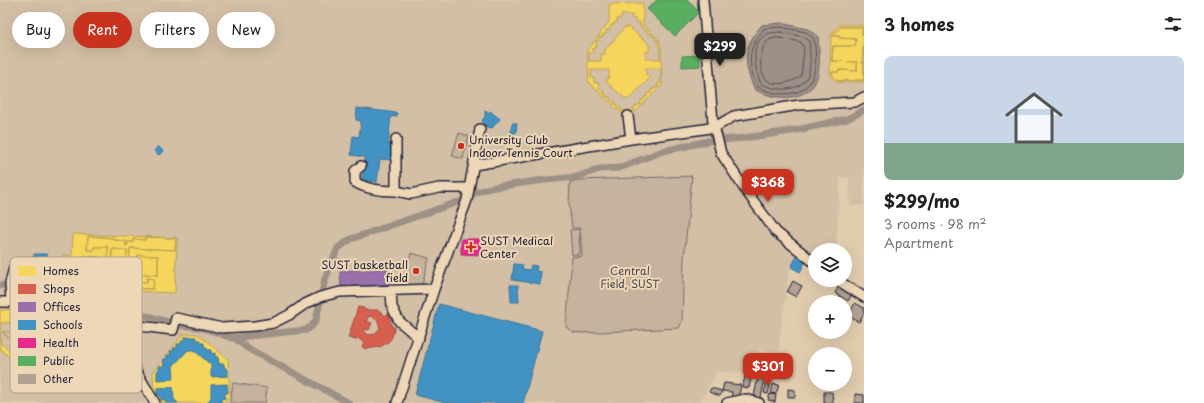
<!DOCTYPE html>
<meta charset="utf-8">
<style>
:root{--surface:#fff;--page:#f6f6f6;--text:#202124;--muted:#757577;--line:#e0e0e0;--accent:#c8321e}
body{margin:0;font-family:"Playpen Sans",sans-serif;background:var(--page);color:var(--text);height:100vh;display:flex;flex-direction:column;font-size:15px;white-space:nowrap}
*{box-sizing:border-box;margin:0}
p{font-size:13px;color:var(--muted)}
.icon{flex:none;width:22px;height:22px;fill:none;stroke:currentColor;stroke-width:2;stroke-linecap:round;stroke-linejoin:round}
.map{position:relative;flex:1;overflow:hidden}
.sheet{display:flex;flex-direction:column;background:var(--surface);width:340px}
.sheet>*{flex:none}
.hud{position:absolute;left:12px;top:12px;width:380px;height:36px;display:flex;gap:8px}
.tools{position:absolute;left:808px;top:243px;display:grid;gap:8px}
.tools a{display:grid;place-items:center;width:44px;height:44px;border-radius:50%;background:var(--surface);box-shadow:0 4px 16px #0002;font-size:20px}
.price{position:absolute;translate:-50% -34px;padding:0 9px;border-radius:8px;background:var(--accent);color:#fff;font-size:13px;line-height:26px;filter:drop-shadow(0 1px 2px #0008)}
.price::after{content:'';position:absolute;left:50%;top:24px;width:12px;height:9px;margin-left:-6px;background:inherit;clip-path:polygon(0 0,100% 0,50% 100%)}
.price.on{background:#222;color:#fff}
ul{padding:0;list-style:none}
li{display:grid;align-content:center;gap:8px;height:212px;padding:0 20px}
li+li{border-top:1px solid var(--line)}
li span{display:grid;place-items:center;height:124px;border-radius:8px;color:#555}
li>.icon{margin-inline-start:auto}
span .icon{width:72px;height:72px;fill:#fffc;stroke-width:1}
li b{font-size:17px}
h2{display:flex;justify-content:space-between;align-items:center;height:48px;padding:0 20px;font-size:17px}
.tag{padding:0 14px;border-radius:18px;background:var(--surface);box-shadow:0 4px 16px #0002;font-size:14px;line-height:36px}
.tag.on{background:var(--accent);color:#fff}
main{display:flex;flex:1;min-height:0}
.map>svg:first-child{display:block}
.built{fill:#d3bfa5}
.green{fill:#c5b39d;stroke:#746a6c}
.water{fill:#9d9085;stroke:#6c6467}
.homes{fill:#f6d55c;stroke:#b69f52;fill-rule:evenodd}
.shops{fill:#d6604d;stroke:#a04d48;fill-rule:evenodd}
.offices{fill:#9970ab;stroke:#755989}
.schools{fill:#4393c3;stroke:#39719a}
.health{fill:#e7298a;stroke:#ac2772}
.public{fill:#5aae61;stroke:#498456}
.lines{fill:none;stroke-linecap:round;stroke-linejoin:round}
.shore{stroke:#534e59;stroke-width:1}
.canal{stroke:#9d9085;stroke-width:7}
.building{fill:#b1a291;stroke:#22223b}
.minor-casing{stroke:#22223b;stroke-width:12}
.minor{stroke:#edd7b6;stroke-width:9}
.poi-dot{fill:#c8321e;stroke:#edd7b6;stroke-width:1.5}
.labels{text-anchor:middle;stroke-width:4;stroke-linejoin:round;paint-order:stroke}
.poi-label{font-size:11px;fill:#22223b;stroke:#edd7b6;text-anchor:start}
.park-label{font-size:11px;fill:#4b4654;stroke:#edd7b6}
.key{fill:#edd7b6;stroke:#b0a191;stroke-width:1}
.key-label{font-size:11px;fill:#22223b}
</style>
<main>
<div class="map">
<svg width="864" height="403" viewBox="0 0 864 403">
<rect width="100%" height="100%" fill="#e1ccae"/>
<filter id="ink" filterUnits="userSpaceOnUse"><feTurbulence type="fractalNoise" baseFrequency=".025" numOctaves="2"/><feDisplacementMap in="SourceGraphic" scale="8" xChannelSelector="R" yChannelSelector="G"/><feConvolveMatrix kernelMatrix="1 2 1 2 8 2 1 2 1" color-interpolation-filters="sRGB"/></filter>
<g filter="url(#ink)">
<path class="built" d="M0,0H864V205L850,206L849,178H840L836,250H815V261L799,247L788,276L778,352L758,348L750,373L717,372L699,403H0Z"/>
<path class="green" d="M459,133L469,136L463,159L452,156Z
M692,176L684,259L682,322L679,328L582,333L573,332L566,327L572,257L582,256L580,228H572L569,204L570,182L579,180Z
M579,229L580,254L572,255L570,230Z
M411,253L429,258L421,288L403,283Z
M233,383L267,388L265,403H230Z"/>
<path class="water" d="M780,23L808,29L818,37C819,50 822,74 813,86C798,103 772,98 755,90C743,64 742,47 762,25Z"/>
<path class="homes" d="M643,3V24L659,40L661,47L662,85L634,113H621L589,83L587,51L609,22V4Z
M621,15H632V19H636V22H640V26H643V30H647V33H651V36H655V40H658V47H660V59H646L645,52H649V44L629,27H625L605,50V54H601V61H589V53H593L592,49L596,48V41H599V37H603V34H606V30H610V26H613V23H617V19H621Z
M839,25H864V82H837L830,75L831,34Z
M840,27H862V34H864L862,63H864V80L838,81L833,76L832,72H839V70L857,71V62L832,61L833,46H855L856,39L839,38V36H832Z
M840,27H862V34H864V80L838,81L833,76L832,72H839V70L857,71V62L832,61L833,46H855L856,39L839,38V36H832Z
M646,68H661V83H658V87H655V89H651V93H647V97H644V100H641V104L634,107V111H621V108H618L617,104H614V101H610V97H606V94H603V90H599V83H594V78H591V70H609V78H607V83L626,99H629L649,79V75H646Z
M73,234L177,238L175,293L61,288L63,255L72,256Z
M88,236L114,238V240L126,241V246H127L128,242H133V239L145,240V237L176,238L175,250L130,248L129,270H132L133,265H138V255L158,256V275L129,273V281L147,282V278L154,279L153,289L123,288V285L111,284V281H104L103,283H91V285L66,283L67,274H73V276L86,277V275L104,276V274H107V267H101V271L77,269V261L83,262L84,256L100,257V263H102V259H107V263L108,247H94V250H87ZM112,249L127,250L125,277H111Z
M88,236L114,238V240L126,241V246H127L128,242H133V239L145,240V237L176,238L175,250L130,248L129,270H132L133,265H138V255L158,256V275L129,273V281L147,282V278L154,279L153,289L123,288V285L111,284V281H104L103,283H91V285L66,283L67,274H73V276L86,277V275L104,276V274H107V267H101V271L77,269V261L83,262L84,256L100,257V263H102V259H107V263L108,247H94V250H87Z
M112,249L127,250L125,277H111Z
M91,306L99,326L44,388L0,349V310Z
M56,309L57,320L93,318V332H88V334L45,382L39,377L36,380L31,375L34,372L0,342V323L45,321L44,310ZM77,328L50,358L35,357L33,359L2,332Z
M77,328L50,358L35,357L33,359L2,332Z
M183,334H198L228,359L230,395L223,403H162L154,396L153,373Z"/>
<path class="shops" d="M358,307L364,308V310H378L386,316L387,314L389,315L392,327H395L391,339L387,343L380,347L366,349L362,347L364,343L357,337L356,340L348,338ZM372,316L378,321L380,328L375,334L369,335L363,331L364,329L369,330L372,323L366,321L368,317Z"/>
<path class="offices" d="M390,269V289L341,291L340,271Z"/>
<path class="schools" d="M357,108L397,113L396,117L391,116L388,144L393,145L391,160L380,159L377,182L362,180L365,157L351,155L353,136L359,137L361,121L356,120Z
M485,111L489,113L490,111L500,119L492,128L486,127L482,120L485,117Z
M512,123H517L516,133H511Z
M158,146L163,151L159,155L154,151Z
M34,254H47V259L34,260Z
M797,256L806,261L800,272L791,267Z
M514,264L523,265L522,269L530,270L531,265L537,266L536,271L541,272L540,284L512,280Z
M510,285H518L519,302H511Z
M439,304L542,331L523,403H446L415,395Z
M184,337H196L197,340H200V343H204V347H207V350H211V354L215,353V357H218L219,364H224V367L227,369L228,376L211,377V365L194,350H188L173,366L174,379L157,380V371H159V366H164L163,359H167V355H171L170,351H174L173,348H177V344H181V341H184Z
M227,384L228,393H225V398L221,399V403H206L211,398V385Z
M173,387L174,399L178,403H166V400H161V397L157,395V388Z"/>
<path class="health" d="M461,239H481L480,255L461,254Z"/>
<path class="public" d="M657,0H687L699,12L675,36L647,9Z
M700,55V66L682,67V56Z"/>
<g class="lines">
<path class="shore" d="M780,27L806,32L814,39C816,51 817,72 810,82C799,99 772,95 758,87C747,65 747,48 764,29Z
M780,32L804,37L809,41C810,51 812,71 806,79C796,93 774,90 761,84C755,70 749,42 767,34C770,32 776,33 780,32Z
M780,38L801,42L804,49L801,76C793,82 774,88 766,79C758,70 759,44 771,39C773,38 777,38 780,38Z"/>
<path class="canal" d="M0,285L19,287L81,299L103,300L127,309L131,314L152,317L178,325L199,327L216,332L231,338L306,330L312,326L316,320L325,279L338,248L351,239L461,201L477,192L489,188L536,181L577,177L599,169L619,168L663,151L709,141L745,138L797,130L847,119L864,110
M235,338L247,348L349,403"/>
</g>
<path class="building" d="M793,281L802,286L796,297L787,292Z
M839,286L852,294L848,301L835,293Z
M855,303L864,308V313L859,322L848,316Z
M745,377L751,378L749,388L742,387Z
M758,377L765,378L760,402L753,401Z
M767,381H771L768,394L764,393Z
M724,383L741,385L738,400L731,399L732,392L722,391Z
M773,384L779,385L776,394L771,393Z
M711,388L722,391L720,396L709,392Z
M788,389L795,390V397H788Z
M824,392H832L833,403H824Z
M770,394L776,395L775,402L768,400Z
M855,394L864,395V403H855Z"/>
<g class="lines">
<g class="minor-casing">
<path id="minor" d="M703,0L713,122L721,153L744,188L776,232L815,263
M628,116L631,139L704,129L715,127L734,116L799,105L855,102L864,97
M396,139V191L411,194L439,188H469
M474,165L631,139
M361,166L355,171V182C367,190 382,191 396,191
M837,280L864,297
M391,291L392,307L399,321L419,338
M0,302L92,303L101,312L155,403
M11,302L10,283L15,264L35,263L62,268
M106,322L173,330L176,318L222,328L255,326L273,323L289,315L305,304L320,297L340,292L434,289
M397,403L434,289L467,200L480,129
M727,403L745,399L759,403"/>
</g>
<use href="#minor" class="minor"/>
</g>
</g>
<g class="poi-dot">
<circle cx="461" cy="146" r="4"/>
<path d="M469 241h4v4h4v4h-4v4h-4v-4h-4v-4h4z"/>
<circle cx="416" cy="271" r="4"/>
</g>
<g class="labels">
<g class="poi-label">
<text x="469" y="144">University Club<tspan x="469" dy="13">Indoor Tennis Court</tspan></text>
<text x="480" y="245">SUST Medical<tspan x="480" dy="13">Center</tspan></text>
<text x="408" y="269" text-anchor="end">SUST basketball<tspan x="408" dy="13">field</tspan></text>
</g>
<g class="park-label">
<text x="630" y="275">Central<tspan x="630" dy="13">Field, SUST</tspan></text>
</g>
</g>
<rect x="10" y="257" width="132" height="136" rx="6" class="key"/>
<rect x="18" y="266" width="18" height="10" fill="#f6d55c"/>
<rect x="18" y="284" width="18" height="10" fill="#d6604d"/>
<rect x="18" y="302" width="18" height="10" fill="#9970ab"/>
<rect x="18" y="320" width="18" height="10" fill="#4393c3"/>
<rect x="18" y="338" width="18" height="10" fill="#e7298a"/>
<rect x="18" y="356" width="18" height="10" fill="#5aae61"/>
<rect x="18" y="374" width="18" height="10" fill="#b1a291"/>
<g class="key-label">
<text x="43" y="275">Homes</text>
<text x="43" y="293">Shops</text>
<text x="43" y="311">Offices</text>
<text x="43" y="329">Schools</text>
<text x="43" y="347">Health</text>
<text x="43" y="365">Public</text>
<text x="43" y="383">Other</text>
</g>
</svg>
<div class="tools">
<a><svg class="icon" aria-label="layers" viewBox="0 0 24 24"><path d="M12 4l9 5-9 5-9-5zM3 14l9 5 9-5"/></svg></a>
<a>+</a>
<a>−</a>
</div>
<b class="price on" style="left:720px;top:67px">$299</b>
<b class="price" style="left:768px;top:203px">$368</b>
<b class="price" style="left:768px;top:387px">$301</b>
<div class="hud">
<a class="tag">Buy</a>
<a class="tag on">Rent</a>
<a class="tag">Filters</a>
<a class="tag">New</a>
</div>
</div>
<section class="sheet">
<h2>3 homes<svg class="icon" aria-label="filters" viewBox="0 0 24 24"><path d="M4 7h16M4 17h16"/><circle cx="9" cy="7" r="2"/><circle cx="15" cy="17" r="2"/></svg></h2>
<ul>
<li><span style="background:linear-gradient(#c9d6e8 70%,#7fa58c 0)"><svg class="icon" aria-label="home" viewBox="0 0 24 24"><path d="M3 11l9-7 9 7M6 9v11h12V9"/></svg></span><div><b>$299/mo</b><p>3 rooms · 98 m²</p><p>Apartment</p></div></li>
</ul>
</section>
</main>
